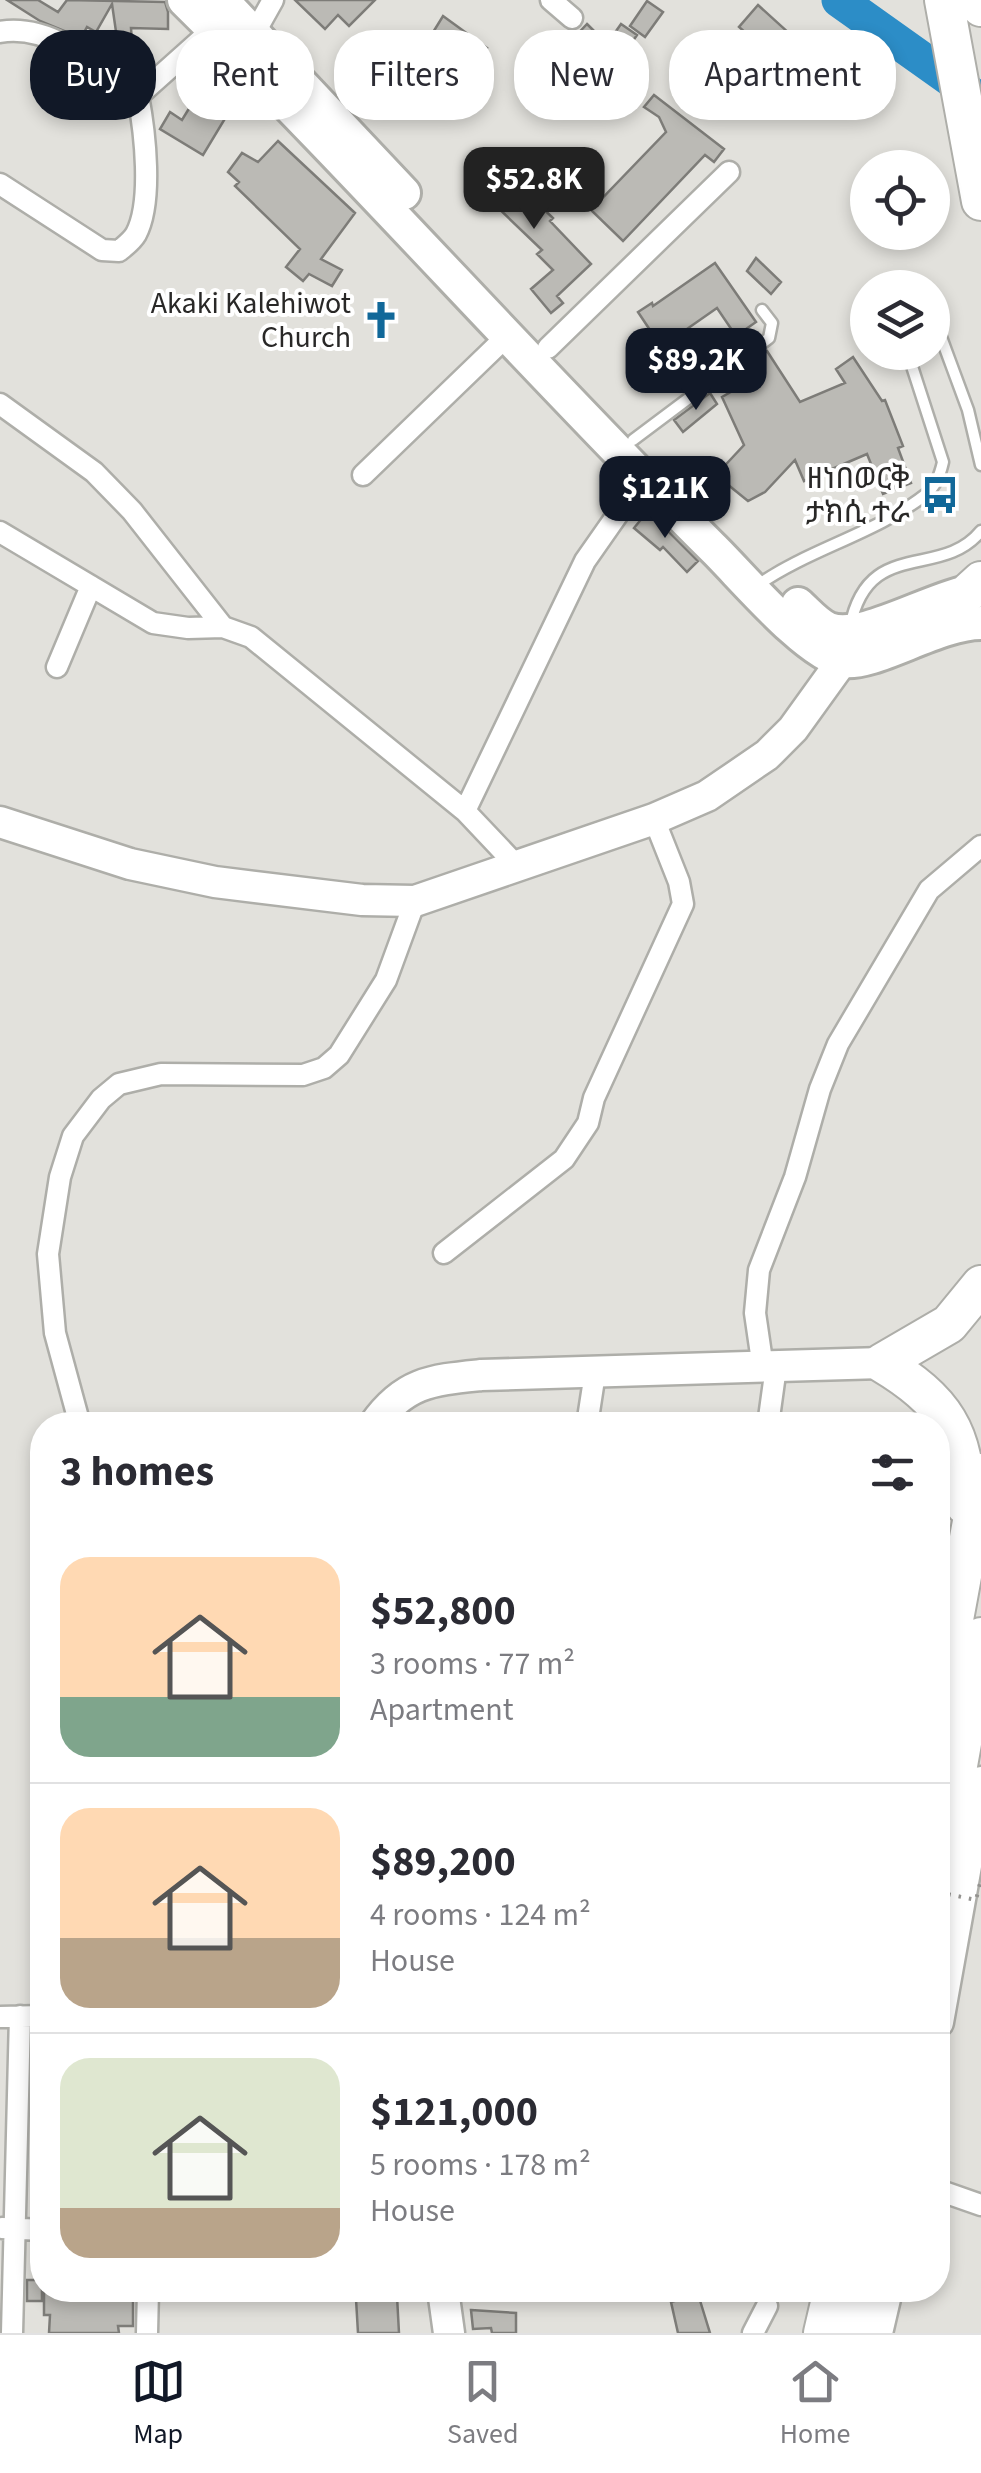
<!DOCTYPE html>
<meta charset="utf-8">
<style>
:root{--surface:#fff;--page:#f2f2f3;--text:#2b2b33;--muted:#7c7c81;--line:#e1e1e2;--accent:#111827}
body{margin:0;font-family:"Source Sans 3","Noto Sans Ethiopic",sans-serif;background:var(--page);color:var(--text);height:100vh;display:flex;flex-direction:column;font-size:38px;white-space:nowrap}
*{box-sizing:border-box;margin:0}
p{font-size:32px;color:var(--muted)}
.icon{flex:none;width:55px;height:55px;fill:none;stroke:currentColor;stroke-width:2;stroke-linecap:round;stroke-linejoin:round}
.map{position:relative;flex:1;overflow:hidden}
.panel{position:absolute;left:30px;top:1412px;width:920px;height:890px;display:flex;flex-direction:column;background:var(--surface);border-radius:40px;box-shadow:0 5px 15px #0003}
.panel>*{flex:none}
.hud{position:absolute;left:30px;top:30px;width:922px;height:90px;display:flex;gap:20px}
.tools{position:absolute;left:850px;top:150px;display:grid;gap:20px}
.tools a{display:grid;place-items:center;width:100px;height:100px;border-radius:50%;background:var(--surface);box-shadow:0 5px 15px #0003;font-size:50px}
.price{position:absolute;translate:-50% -85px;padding:0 22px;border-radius:20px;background:var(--accent);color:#fff;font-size:32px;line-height:65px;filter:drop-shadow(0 2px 5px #0008)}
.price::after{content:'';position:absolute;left:50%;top:60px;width:30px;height:22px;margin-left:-15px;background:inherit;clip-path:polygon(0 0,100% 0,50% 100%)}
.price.on{background:#222;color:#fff}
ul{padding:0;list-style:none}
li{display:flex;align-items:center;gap:30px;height:250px;padding:0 30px}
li+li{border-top:2px solid var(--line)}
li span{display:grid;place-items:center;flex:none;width:280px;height:200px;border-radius:30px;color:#555}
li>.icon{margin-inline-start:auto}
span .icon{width:120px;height:120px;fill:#fffc;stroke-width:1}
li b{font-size:42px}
h2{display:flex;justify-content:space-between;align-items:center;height:120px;padding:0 30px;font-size:42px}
.chip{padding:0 35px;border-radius:40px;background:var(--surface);box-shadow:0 5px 15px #0003;font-size:35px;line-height:90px}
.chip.on{background:var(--accent);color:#fff}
.tab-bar{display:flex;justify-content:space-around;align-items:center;height:140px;border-top:2px solid var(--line);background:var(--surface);font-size:28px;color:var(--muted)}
.tab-bar a{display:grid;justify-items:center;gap:5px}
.tab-bar .on{color:var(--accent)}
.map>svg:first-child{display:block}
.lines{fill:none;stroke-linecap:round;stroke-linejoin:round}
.river{stroke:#2c8dc7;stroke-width:35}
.building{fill:#bbbab5;stroke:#7d7c78;stroke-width:2.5}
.lane-casing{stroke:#aeaea9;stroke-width:15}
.street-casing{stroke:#aeaea9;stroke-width:25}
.secondary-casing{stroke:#aeaea9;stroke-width:35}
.primary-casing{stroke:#aeaea9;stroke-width:38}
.highway-casing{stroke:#aeaea9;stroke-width:42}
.lane{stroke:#fff;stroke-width:10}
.street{stroke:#fff;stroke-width:20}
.secondary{stroke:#fff;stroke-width:30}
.primary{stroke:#fff;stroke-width:32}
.highway{stroke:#fff;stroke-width:38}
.path-bridge{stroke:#949390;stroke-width:4;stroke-dasharray:2.5 8;stroke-linecap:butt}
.labels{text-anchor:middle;stroke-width:8;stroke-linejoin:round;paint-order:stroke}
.poi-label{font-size:30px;fill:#292827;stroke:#fff;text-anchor:end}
</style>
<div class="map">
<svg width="981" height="2333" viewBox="0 0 981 2333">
<rect width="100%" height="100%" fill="#e2e1dc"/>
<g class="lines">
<path class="river" d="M839,0L977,98"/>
</g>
<path class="building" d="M7,0H38L58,12L67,0L165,2L168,12V29L131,28L134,69L126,70L121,66L112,4L96,32L87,27L81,38L40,21Z
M295,0H375L349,26L338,15L325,29Z
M647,1L663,12L645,37L630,26Z
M758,5L855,93L843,106L818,84L811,91L739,27Z
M443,16L487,48L475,64L457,51L441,81L405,55L417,41L424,47Z
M587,24L607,44L621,24L637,35L609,75L572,40Z
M621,71L640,95L627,104L609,80Z
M204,84L235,102L203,155L160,129L170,112L182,120Z
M654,95L724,149L714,162L705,155L623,241L591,210L666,132L659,117L644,107Z
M278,141L355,213L321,259L342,270L332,286L309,274L303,281L286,267L300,249L235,186L239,182L228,172L242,153L258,162Z
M491,159L553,218L550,221L591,264L557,296L563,303L551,313L531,289L553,270L537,254L542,250L470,181Z
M756,258L781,282L771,294L747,271Z
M715,263L756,322L736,336L717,308L674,338L685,355L672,363L638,312L652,303L653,306Z
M767,351L800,402L845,383L836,369L853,357L882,401L885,400L903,446L898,448L911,483L883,494L867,454L804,481L795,460L765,492L748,501L716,475L744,445L722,397L757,377L750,364Z
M710,393L717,404L683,432L674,420Z
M648,511L698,561L687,572L663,547L660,550L634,528Z
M27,2280H42V2301H27Z
M44,2290H133V2326H118L119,2333H49L50,2315H44Z
M698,2294L710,2333H678L671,2302Z
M397,2296L399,2333H358L356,2299Z
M471,2310L516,2313V2333H492L491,2328L473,2329Z"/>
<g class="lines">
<g class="lane-casing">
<path id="lane" d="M932,336L941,337L968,410L981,465
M633,440L769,338L772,323L762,310
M758,585C809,549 875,534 925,495C936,486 940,475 943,462L909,357L910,352
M850,627C868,536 940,581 981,531"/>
</g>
<g class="street-casing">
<path id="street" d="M551,0L572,18
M0,32C52,23 100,68 138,96C145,132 153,202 136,234C132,241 125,246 119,251L102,250L0,184
M254,34L273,0
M138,96L213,29
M548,348L729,172
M0,404L94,472L132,511L223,627
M363,475L506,337
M0,532L153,623L188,628L223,627L251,637L465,811L516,865
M57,667L91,586
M465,811L585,561L643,478
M444,1253L564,1159L588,1123L594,1098L683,904L679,882L654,819
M763,1368L755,1313L759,1270L795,1177L820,1089L838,1044L929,890L981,846
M80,1425L55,1333L48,1254L60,1177L73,1136L101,1099L119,1084L161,1074L303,1075L324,1068L339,1055L386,980L415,901
M587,1425L595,1373
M768,1425L776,1367
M0,2017L42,2016
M938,2190L981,2205
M2,2228L42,2230
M12,2333L20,2016
M147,2333L148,2290
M753,2333L767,2306"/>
</g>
<g class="secondary-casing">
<path id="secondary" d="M0,822L130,864L215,882L362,900L415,901L654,819L707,796L767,755L793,729L842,661L848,638
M374,1425C404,1382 432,1380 481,1375L882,1363
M938,2022L981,1782
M443,2290L449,2333
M877,2333L887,2290"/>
</g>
<g class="primary-casing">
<path id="primary" d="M184,0C364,178 532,368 712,547C740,574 807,655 843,661C874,666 938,623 981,623
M222,0L404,193
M798,604C807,612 818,625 829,629C864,642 937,593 981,590"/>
</g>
<g class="highway-casing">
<path id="highway" d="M944,0L981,201
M980,0L981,7
M970,591L981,581
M882,1363C944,1400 966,1432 965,1505
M882,1363L949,1324L981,1285
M938,1706L981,1473
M938,1877L981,1637
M823,2333L833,2290
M852,2333L861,2290"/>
</g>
<use href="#lane" class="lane"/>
<use href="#street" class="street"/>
<use href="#secondary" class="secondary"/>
<use href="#primary" class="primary"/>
<use href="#highway" class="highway"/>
<path class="path-bridge" d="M938,1892L976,1900L981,1879"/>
</g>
<defs>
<g id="church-bare" transform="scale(3)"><path d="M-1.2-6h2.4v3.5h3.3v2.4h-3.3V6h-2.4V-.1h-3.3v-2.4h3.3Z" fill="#116899" stroke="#fff" stroke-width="2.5" paint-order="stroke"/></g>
<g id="bus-bare" transform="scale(3)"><path d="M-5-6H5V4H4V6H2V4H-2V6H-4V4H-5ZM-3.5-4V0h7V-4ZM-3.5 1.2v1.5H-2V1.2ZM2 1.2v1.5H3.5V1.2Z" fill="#116899" stroke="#fff" stroke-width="2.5" paint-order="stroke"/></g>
</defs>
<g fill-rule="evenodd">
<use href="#church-bare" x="381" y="320"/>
<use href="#bus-bare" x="940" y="495"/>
</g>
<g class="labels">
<g class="poi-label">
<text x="351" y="313">Akaki Kalehiwot<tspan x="351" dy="34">Church</tspan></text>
<text x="910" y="488">ዘነበወርቅ<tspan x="910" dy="34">ታክሲ ተራ</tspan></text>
</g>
</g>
</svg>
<div class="tools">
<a><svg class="icon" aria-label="locate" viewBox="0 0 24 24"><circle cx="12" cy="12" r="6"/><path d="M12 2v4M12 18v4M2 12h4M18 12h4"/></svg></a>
<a><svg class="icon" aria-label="layers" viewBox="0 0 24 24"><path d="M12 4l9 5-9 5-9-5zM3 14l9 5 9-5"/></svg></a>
</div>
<b class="price on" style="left:534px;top:232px">$52.8K</b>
<b class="price" style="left:696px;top:413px">$89.2K</b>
<b class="price" style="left:665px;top:541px">$121K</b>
<div class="hud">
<a class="chip on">Buy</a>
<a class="chip">Rent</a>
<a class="chip">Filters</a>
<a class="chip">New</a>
<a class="chip">Apartment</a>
</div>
<section class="panel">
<h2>3 homes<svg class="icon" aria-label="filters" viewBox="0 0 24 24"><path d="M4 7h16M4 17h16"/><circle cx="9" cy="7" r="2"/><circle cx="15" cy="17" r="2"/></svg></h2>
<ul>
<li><span style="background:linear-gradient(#ffd9b3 70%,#7fa58c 0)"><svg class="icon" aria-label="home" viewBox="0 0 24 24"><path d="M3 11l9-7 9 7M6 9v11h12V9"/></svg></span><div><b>$52,800</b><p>3 rooms · 77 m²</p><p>Apartment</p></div></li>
<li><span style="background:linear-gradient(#ffd9b3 65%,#b9a48a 0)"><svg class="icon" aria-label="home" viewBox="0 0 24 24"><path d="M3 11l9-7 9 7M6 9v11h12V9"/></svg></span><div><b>$89,200</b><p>4 rooms · 124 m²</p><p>House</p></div></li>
<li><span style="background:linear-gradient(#dfe7d0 75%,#b9a48a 0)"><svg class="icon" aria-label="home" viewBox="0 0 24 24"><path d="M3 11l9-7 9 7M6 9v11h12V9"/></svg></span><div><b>$121,000</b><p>5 rooms · 178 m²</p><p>House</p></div></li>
</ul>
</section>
</div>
<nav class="tab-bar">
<a class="on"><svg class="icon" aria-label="map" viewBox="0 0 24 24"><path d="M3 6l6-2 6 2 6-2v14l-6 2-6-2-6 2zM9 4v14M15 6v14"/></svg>Map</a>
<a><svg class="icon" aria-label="saved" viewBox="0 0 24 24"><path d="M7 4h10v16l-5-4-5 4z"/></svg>Saved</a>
<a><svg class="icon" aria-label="home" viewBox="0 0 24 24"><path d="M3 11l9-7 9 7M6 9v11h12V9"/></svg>Home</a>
</nav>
